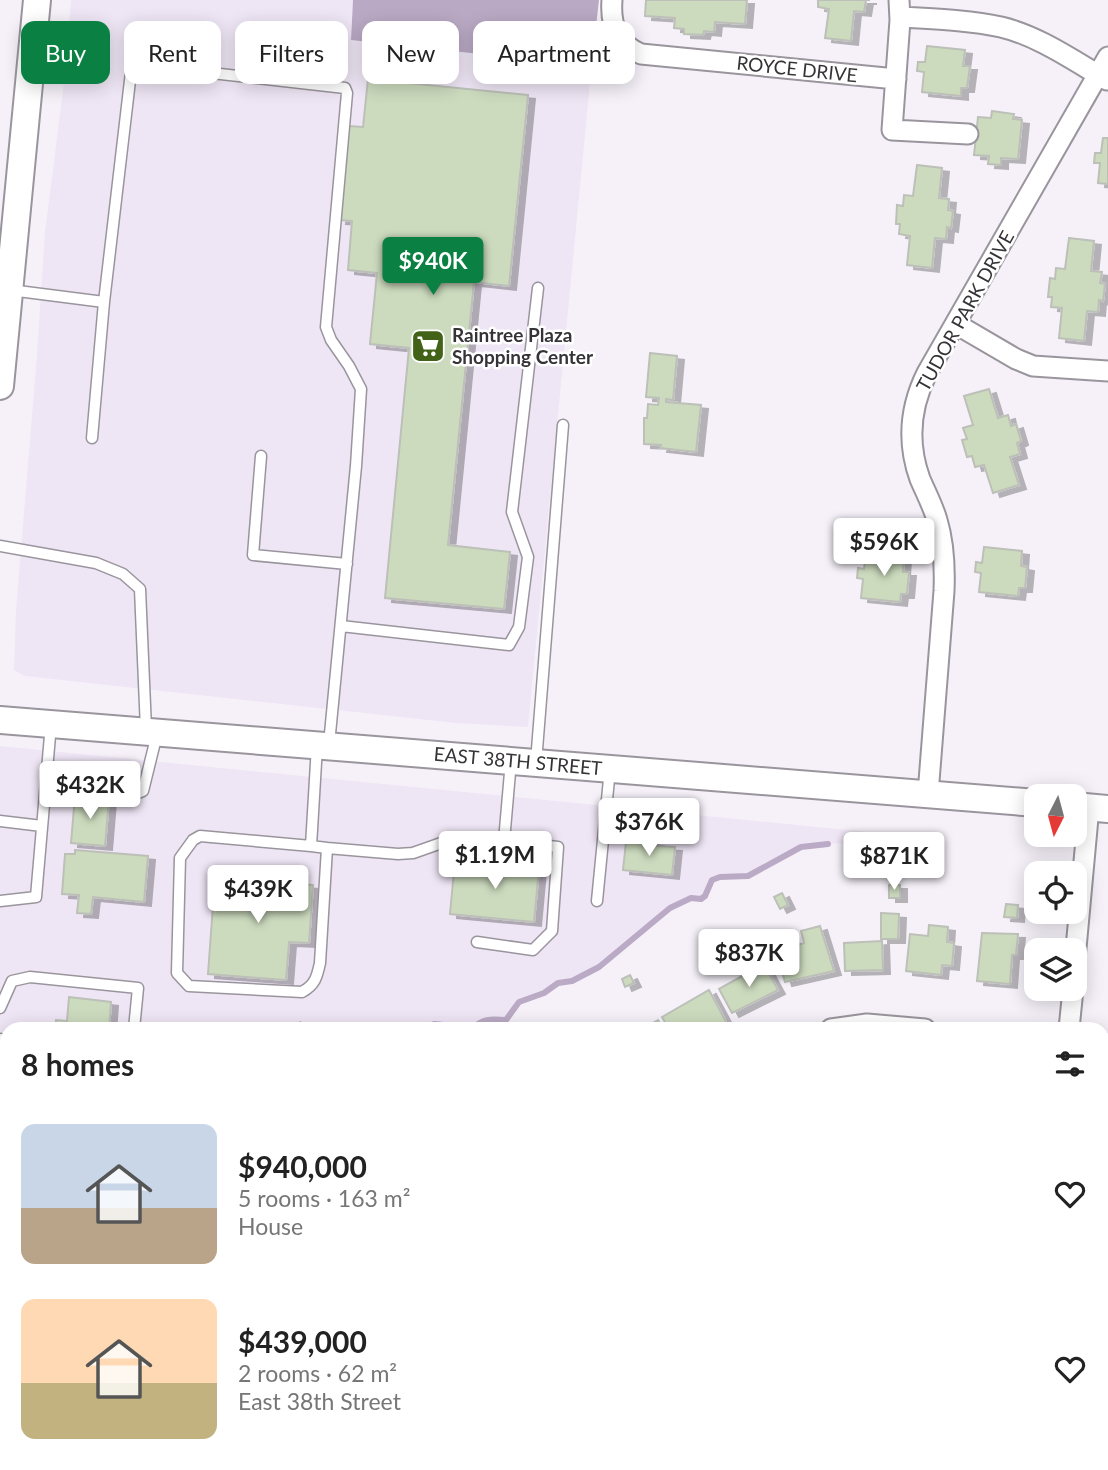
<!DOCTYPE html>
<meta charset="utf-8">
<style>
:root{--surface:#fff;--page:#f2f2f2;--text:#222;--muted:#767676;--accent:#0b8043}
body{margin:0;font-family:Lato,sans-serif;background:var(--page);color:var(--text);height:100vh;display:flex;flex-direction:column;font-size:26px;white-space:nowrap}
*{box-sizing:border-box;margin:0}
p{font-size:23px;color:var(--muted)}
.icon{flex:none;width:38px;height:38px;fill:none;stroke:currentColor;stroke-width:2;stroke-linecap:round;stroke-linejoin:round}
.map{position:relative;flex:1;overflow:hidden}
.drawer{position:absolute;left:0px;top:1022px;width:1110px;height:448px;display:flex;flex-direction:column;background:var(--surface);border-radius:21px 21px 0 0;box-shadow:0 4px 18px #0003}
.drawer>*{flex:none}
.banner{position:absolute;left:21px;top:21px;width:700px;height:63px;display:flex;gap:14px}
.needle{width:46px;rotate:186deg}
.fabs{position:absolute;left:1024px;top:784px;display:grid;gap:14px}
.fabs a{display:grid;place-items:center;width:63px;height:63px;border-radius:14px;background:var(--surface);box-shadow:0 4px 18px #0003;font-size:35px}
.price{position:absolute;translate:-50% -60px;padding:0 16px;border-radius:7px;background:#fff;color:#222;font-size:23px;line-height:46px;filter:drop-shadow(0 2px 4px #0008)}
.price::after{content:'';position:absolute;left:50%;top:42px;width:21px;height:16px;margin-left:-10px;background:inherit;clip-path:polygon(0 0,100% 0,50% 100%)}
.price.current{background:var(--accent);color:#fff}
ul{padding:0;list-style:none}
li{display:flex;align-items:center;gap:21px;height:175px;padding:0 21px}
li span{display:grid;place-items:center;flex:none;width:196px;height:140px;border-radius:14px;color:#555}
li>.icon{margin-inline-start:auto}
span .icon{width:84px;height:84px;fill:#fffc;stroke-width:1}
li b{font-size:30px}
h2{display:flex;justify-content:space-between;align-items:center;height:84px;padding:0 21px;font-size:30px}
.pill{padding:0 24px;border-radius:14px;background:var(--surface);box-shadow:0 4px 18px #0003;font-size:24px;line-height:63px}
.pill.current{background:var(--accent);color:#fff}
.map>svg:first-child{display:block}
.built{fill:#efe6f5}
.forest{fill:#baa9c4}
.water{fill:#bbaac5}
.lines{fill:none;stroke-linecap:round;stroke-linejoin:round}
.stream{stroke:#bbaac5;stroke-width:6}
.building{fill:#ccdbbe;stroke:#bcc0b8;stroke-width:2;filter:url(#shadow)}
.lane-casing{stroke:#9a959d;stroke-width:13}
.street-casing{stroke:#9a959d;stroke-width:23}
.secondary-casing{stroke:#9a959d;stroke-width:30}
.lane{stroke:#fff;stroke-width:10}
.street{stroke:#fff;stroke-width:19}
.secondary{stroke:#fff;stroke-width:26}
.labels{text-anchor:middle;stroke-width:5;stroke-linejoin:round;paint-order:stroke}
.street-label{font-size:19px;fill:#353336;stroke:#fff}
.poi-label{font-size:19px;font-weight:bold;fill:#353336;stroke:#fff;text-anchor:start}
</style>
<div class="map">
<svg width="1108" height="1470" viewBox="0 0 1108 1470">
<defs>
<filter id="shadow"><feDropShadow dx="7" dy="4" stdDeviation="0" flood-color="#0004"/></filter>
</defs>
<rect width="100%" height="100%" fill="#f6f1f9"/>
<path class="built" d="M71,0H353L351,40L572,64L592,62L528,727L456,723L25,676L14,670L16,610L37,355L45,232L64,82Z
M0,746L938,839L828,844L802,847L748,876L719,877L712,881L705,896L701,899L691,898L670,908L599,967L572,981L558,983L544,993L519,1002L506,1020L489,1019L481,1021L472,1029H446L444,1025L434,1024L426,1029H7V1285L0,1291Z"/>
<path class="forest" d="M353,0H599L592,62L572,64L351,40Z"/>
<path class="water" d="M301,1021L304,1029H233L249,1024L288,1026Z"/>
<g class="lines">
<path class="stream" d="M426,1029L434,1024L444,1025L446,1029
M472,1029C483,1018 491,1019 506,1020L519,1002L544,993L558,983L572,981L599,967L670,908L691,898L701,899L705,896L712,880L720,877L748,876L801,847L828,844
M0,1291L7,1285"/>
</g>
<path class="building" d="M646,0H747L745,24L715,22L714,32L704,31L703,35L684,34V29L674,28L675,18L645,16Z
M818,0H870H866L864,12L854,11L851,41L825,38L829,9L818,7Z
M927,46L965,50L963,66H970L967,88H961V96L922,92L924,72L917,71L918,62H925Z
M368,79L528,95L509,286L474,282L448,545L510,552L504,609L385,598L409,348L370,344L377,273L348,270L352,221L339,220L349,126L363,127Z
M992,111L1014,114L1013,119L1022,120L1018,159L1001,158V165L988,164L989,156L974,155L978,117L991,118Z
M1103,138H1108V184L1098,183L1100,163H1094L1095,153H1101Z
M917,165L942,168L939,198L949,199L948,210L953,211L951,228L947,227L946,239L935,238L932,268L907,265L910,236L899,234L900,224H896L897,205L903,206L904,195L913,196Z
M1069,238L1094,241L1091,271L1102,272L1100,283L1105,284L1103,301L1099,300L1098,312L1087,311L1084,341L1059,338L1062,308L1051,307L1052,297H1048L1050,278L1055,279L1056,268L1065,269Z
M650,353L677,356L673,400L666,399V402L701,405L696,452L660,448L661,445L644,444V418H647L648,404L658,405L659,398L646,397Z
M989,389L998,418L1008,415L1011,426L1016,424L1021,441L1017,443L1020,454L1010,457L1019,485L993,493L984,465L975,467L972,456L967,457L962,440L967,439L963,428L973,425L964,396Z
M984,547L1022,551L1021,566L1027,567L1025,588H1019L1018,596L979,592L981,573L975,572L976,562L982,563Z
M866,553L904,557L903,572H909L907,594H901L900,602L861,598L863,579L857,578L858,568L864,569Z
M75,796L109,799L105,846L71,843Z
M644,841L657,842V846L675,847L672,875L623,870L626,842L643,843Z
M75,850L148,856L144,902L93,897L91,914L77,913L79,895L62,894L65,854H75Z
M455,860L539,868L534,922L450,914Z
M235,875L294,879V884L313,885L309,943L289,942L286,980L208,974L215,878L235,880Z
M889,885H900V898H889Z
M782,893L788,905L780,909L774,897Z
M1006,904L1018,905L1017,918L1004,917Z
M881,913L899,914L898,939H881Z
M929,925L948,927L947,942L954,943L952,966L942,965L941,975L906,971L910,934L928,936Z
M820,926L834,971L785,982L776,951L804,943L801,931Z
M982,933L1018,934L1016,955H1012L1010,984L977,981Z
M882,941L883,970L845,971L844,943Z
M764,964L778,990L732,1013L719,989Z
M630,975L634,983L625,987L622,979Z
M709,990L726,1022L713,1029H669L662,1017Z
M69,997L111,1002L109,1029H55L56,1020L67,1021Z
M658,1020L663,1029H642Z
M1104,1123H1108V1145H1102Z
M1103,1168L1108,1169V1218H1102Z
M1104,1228L1108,1229V1277H1102Z
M1102,1288H1108V1338L1102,1337Z
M0,1343L7,1344V1380H0Z
M1102,1347H1108V1399H1102Z
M0,1409L7,1410V1448L0,1447Z
M1102,1410L1108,1411V1457L1102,1456Z
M16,1463H53V1468Z
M112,1463H144V1468L112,1465Z
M381,1463H385L393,1470H375Z
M414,1463H457L415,1468Z
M475,1463H535L533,1465L537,1468L536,1470H485Z
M598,1463H621L626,1470H600L596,1464Z
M727,1463H776L778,1467L773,1470H723L721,1466Z
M940,1463H973L970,1470H937Z"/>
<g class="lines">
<g class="lane-casing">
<path id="lane" d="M10,290L104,302L131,72L134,67L140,65L345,88L347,93L326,327L331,340L349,366L361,389L356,466L329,744
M92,438L104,302
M261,456L253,555L347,564
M0,546L96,563L123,574L140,589L146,729
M341,626L509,645L519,627L528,557L512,512L538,288
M536,762L563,425
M46,786L131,796L143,791L157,734
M0,821L42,826
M311,846L327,848L320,963C317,977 315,985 302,992L189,986L177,973L180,858L193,840L200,836L311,846L317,746
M327,848L398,854L413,853L447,841L465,839L504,841L511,761
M0,901L36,897L51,724
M597,901L610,769
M477,942L533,950L552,931L558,847L504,841
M0,1008L12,981L30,977L138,988L134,1029
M0,1039C8,1078 5,1115 2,1154
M0,1154V1172
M0,1253L7,1250"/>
</g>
<g class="street-casing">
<path id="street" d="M612,0C610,25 617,44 641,54L896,79
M899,0L900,20L892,130L968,134
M900,17C934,19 968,20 1001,27C1039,36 1074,61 1107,80
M956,324L1016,359L1033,366L1108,371
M928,794L944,591C945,566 944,543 937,520C933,506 926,493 920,479C907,443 910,407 927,373L1108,57
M1074,970L1089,807
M831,1029L867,1024L925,1029
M1069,1029L1073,989
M192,1470L193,1463
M1023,1470L1025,1463"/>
</g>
<g class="secondary-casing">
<path id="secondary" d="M0,386L37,0
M0,720L1036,803
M1074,806L1108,809"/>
</g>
<use href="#lane" class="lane"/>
<use href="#street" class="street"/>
<use href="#secondary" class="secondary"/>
</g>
<defs>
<g id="supermarket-square" transform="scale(1.75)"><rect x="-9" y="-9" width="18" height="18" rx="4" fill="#416217" stroke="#fff"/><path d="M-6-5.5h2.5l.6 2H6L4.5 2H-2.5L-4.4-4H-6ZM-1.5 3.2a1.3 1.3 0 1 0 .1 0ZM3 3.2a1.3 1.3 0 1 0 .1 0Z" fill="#fff"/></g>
</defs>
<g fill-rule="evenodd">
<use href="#supermarket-square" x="428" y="346"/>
</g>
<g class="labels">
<g class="street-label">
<text transform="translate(797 69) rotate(6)" y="7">ROYCE DRIVE</text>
<text transform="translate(965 311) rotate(-61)" y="7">TUDOR PARK DRIVE</text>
<text transform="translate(518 761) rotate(5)" y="7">EAST 38TH STREET</text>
</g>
<g class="poi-label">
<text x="452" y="342">Raintree Plaza<tspan x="452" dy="22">Shopping Center</tspan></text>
</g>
</g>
</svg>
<div class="fabs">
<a><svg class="needle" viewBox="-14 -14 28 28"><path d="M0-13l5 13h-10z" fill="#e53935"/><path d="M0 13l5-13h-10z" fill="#767676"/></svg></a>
<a><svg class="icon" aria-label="locate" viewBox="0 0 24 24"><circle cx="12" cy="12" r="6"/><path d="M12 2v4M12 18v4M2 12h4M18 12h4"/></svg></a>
<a><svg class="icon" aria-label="layers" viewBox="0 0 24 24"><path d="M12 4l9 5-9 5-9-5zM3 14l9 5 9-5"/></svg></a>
</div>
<b class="price current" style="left:433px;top:297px">$940K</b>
<b class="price" style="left:884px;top:578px">$596K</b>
<b class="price" style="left:90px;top:821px">$432K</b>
<b class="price" style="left:649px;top:858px">$376K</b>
<b class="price" style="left:495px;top:891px">$1.19M</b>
<b class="price" style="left:894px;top:892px">$871K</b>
<b class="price" style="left:258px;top:925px">$439K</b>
<b class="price" style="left:749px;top:989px">$837K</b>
<div class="banner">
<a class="pill current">Buy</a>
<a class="pill">Rent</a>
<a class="pill">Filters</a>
<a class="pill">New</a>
<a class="pill">Apartment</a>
</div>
<section class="drawer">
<h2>8 homes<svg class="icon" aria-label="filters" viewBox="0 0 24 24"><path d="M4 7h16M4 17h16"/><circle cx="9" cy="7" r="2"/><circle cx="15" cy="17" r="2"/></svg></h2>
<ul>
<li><span style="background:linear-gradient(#c9d6e8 60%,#b9a48a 0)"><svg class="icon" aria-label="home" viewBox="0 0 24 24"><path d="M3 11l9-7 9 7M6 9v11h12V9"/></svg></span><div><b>$940,000</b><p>5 rooms · 163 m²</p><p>House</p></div><svg class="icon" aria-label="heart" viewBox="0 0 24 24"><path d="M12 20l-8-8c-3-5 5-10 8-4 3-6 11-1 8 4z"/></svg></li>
<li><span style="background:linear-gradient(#ffd9b3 60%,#c2b280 0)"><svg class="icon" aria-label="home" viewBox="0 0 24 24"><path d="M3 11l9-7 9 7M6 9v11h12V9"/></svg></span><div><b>$439,000</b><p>2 rooms · 62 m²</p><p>East 38th Street</p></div><svg class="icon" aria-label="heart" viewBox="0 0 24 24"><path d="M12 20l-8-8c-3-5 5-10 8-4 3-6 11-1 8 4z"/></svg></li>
</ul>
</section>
</div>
